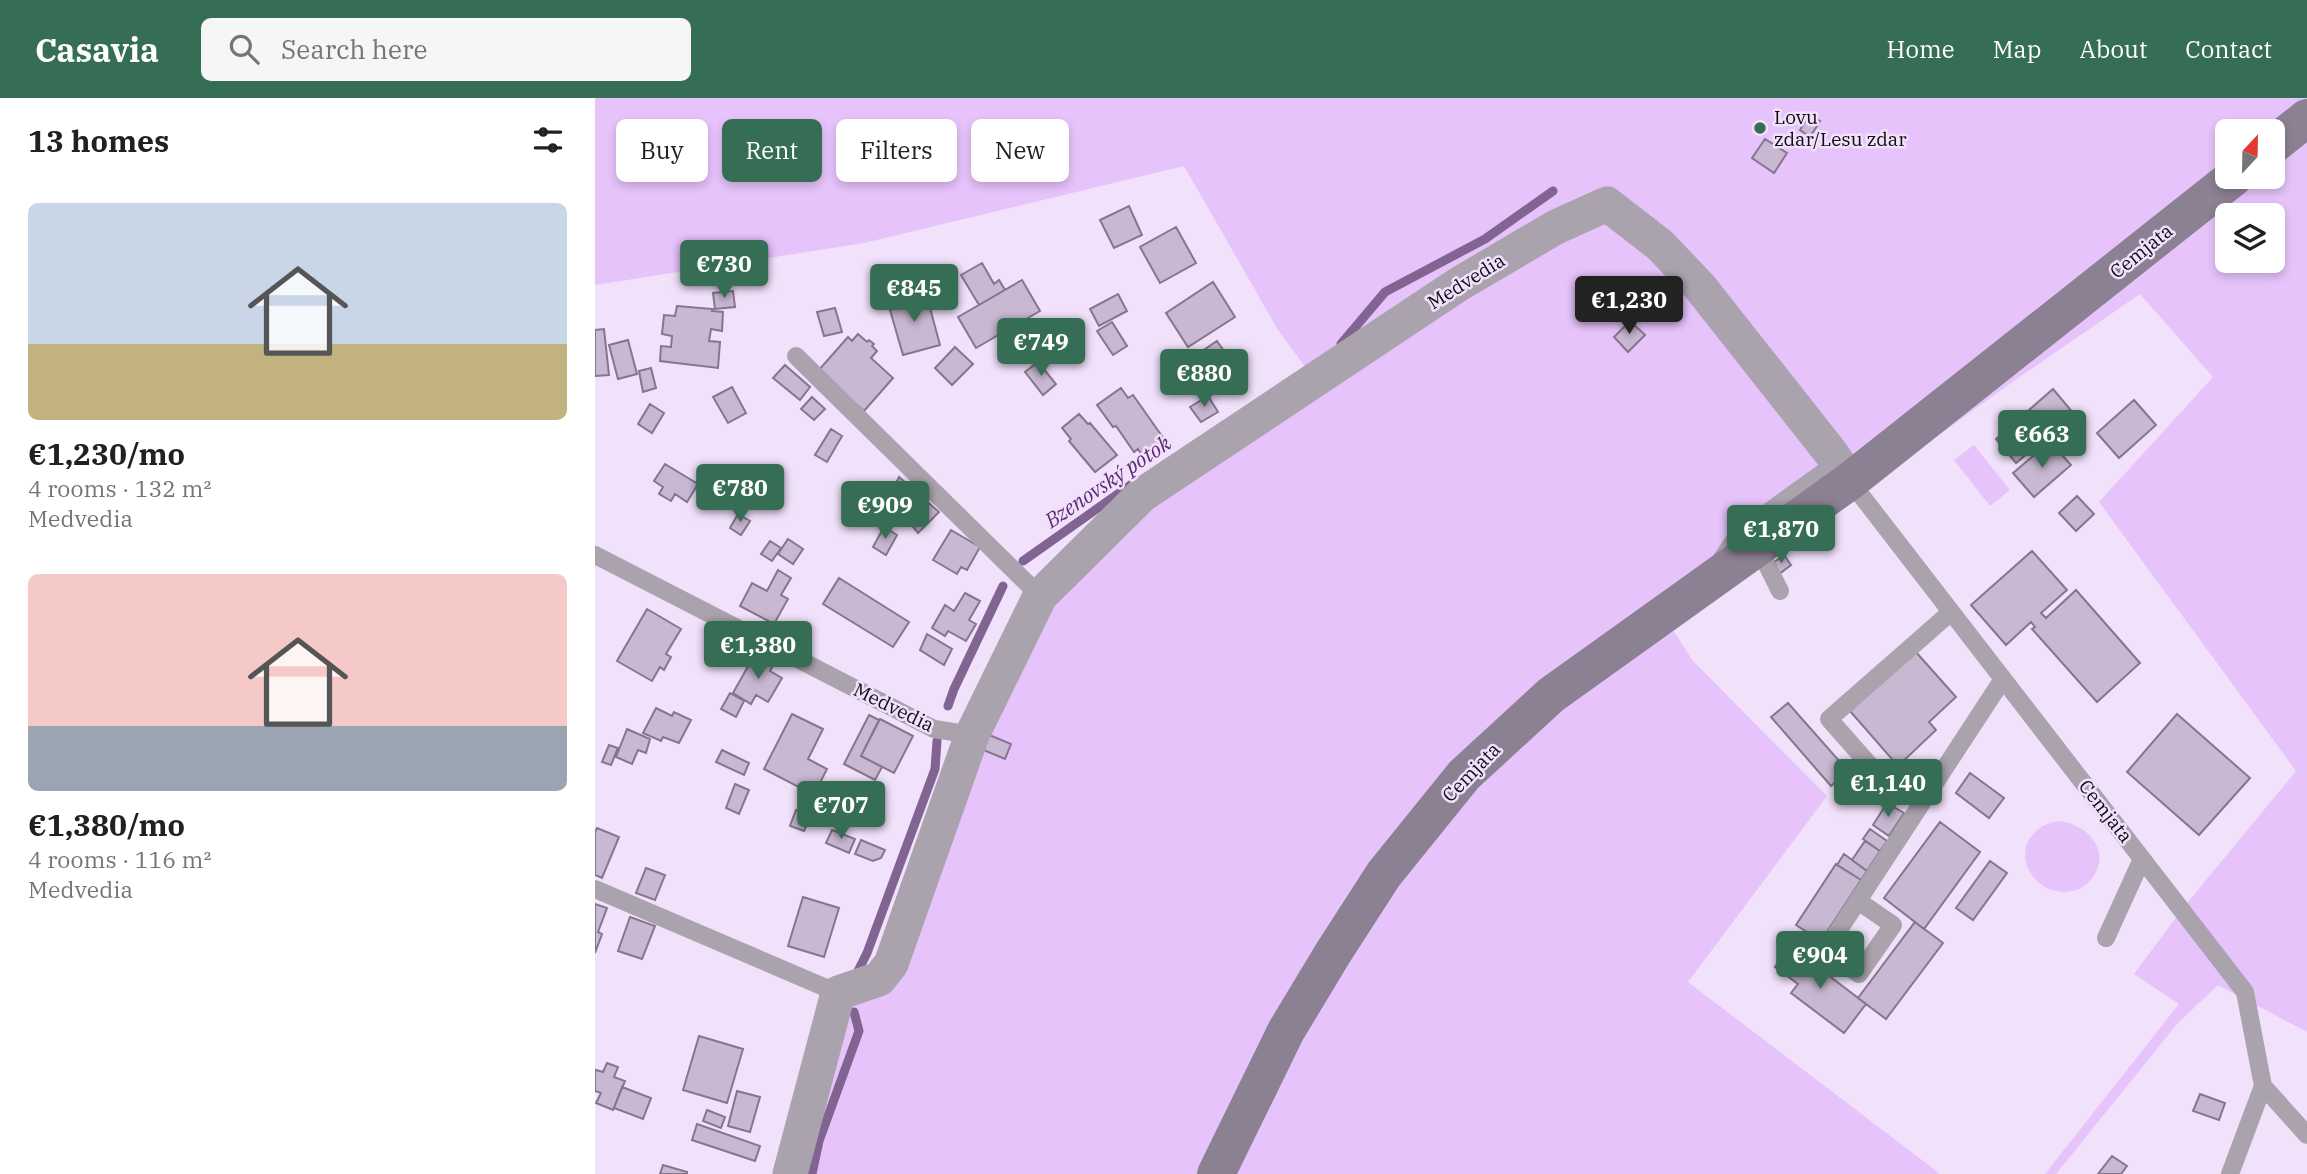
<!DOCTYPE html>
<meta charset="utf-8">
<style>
:root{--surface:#fff;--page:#f6f6f6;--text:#202124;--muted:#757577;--accent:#366d55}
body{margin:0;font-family:"IBM Plex Serif",serif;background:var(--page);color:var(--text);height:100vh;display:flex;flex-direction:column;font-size:26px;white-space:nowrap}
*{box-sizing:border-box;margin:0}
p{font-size:23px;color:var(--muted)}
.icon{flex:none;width:38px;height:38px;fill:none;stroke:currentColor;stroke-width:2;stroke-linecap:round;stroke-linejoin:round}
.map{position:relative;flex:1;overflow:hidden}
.details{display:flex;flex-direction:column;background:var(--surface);width:595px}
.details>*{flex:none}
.banner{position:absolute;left:21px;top:21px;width:665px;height:63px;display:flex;gap:14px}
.needle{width:46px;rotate:22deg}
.buttons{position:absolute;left:1620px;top:21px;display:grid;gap:14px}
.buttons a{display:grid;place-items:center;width:70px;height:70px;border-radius:10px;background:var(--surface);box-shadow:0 4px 10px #0003;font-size:35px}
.price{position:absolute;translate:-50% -60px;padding:0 16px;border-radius:7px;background:var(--accent);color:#fff;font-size:23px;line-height:46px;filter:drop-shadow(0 2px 4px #0008)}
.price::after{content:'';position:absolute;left:50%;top:42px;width:21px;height:16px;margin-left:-10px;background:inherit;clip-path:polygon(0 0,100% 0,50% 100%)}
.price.on{background:#222;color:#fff}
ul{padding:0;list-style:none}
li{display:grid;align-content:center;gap:14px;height:371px;padding:0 28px}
li span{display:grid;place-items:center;height:217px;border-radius:10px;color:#555}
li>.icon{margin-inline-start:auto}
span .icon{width:126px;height:126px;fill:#fffc;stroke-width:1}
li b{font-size:30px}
h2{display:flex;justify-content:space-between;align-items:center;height:84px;padding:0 28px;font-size:30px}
.chip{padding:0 24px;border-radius:10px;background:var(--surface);box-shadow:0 4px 10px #0003;font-size:24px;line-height:63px}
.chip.on{background:var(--accent);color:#fff}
header{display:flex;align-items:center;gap:42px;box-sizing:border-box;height:98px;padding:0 35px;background:var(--accent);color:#fff}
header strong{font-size:33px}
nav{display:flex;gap:38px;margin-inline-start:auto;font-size:24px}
.search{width:490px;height:63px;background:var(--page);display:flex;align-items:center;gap:18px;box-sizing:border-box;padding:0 24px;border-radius:10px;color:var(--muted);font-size:26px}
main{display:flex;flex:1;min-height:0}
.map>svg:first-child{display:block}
.green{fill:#e6c3fb;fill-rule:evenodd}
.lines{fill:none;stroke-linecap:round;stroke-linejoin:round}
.stream{stroke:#816492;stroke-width:9}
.building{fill:#c8b8d2;stroke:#85768e;stroke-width:2}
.lane{stroke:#aaa3ae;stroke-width:18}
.street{stroke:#aaa3ae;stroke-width:35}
.secondary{stroke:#8c8192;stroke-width:38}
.poi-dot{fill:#366d55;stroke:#f1e1fb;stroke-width:2.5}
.labels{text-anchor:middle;stroke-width:5;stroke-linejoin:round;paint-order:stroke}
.poi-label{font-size:19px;fill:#110c14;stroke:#f1e1fb;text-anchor:start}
.street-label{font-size:19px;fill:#110c14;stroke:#f1e1fb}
.water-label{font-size:21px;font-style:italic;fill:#5c2975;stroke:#f1e1fb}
</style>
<header>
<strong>Casavia</strong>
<div class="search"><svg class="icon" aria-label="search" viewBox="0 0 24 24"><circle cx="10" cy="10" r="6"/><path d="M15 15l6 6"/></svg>Search here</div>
<nav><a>Home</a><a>Map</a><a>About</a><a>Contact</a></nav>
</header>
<main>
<section class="details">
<h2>13 homes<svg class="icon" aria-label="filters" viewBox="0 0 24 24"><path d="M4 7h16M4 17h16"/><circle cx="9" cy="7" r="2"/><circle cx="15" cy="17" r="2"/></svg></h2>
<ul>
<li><span style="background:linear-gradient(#c9d6e8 65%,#c2b280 0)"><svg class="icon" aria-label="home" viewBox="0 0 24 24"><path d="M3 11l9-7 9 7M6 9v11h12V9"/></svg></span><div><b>€1,230/mo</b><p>4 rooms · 132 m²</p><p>Medvedia</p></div></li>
<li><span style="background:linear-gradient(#f6c9c9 70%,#9aa5b1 0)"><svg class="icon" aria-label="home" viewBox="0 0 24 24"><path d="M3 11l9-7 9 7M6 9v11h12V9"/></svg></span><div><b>€1,380/mo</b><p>4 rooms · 116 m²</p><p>Medvedia</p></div></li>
</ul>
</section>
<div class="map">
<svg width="1712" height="1076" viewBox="0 0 1712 1076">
<rect width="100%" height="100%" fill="#f1e1fb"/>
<path class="green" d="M0,0H1712V934L1623,887L1582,926L1461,1076H1450L1584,906L1539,876L1589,809L1701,673L1504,404L1618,279L1545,196L1426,278L1076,529L1098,563L1232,698L1093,884L1344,1075L1343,1076H201L242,916L282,881L421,528L516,423L728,293L683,232L589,68L269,145L0,187ZM1633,33H1678V79H1633ZM1633,117H1678V163H1633Z
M1379,347L1415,392L1395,408L1359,362Z
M1463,723C1488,725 1514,747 1501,774C1488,802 1449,799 1435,774C1422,751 1437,727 1463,723Z"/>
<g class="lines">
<path class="stream" d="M746,246L790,194L890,141L958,93
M428,463L537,386
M353,608L359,591L408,488
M261,877L272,855L340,671L342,643
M217,1076L224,1043L264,933L259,914"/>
</g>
<path class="building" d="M1214,17L1225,23L1215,39L1205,32Z
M1170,41L1192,55L1179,75L1157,60Z
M534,108L547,137L519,150L505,122Z
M581,129L601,165L565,185L545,149Z
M387,165L399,186L404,182L410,192L384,207L366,177Z
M427,182L445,213L381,250L363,219Z
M618,184L640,219L593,249L571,215Z
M138,193L140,209L120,211L118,195Z
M331,195L345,247L308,257L293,205Z
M523,196L532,213L504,228L495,211Z
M82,208L118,211L117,213L128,214L127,233L116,231L114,243L125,244L123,270L65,263L66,248L76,249L77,238L67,236L69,217L80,218Z
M240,210L247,234L229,238L222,214Z
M1035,223L1050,237L1033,254L1019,239Z
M517,224L532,248L518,257L502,233Z
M9,231L14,277L0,278V232Z
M263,236L272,244L274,242L279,246L277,248L282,253L276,260L298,280L269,313L223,273L253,239L257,243Z
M33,242L42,276L23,281L14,247Z
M622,243L642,272L617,289L597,260Z
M360,249L378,266L357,287L340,270Z
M443,264L461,286L448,297L430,274Z
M190,267L215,289L205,302L178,280Z
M56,270L61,290L48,294L44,273Z
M137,289L151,315L133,325L118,299Z
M526,290L533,300L538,297L569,341L547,357L543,351L539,354L521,328L518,329L502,307Z
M1458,291L1479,316L1451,339L1458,347L1447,356L1440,349L1421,365L1401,341Z
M613,298L623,314L606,324L595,309Z
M217,299L230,311L219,322L206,311Z
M1539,302L1561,327L1524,360L1502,335Z
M55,306L69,315L57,335L43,326Z
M484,316L493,326L495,325L522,357L500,374L474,343L476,341L467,330Z
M236,331L247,338L232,364L220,357Z
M1458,347L1476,367L1439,399L1418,375L1444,353L1447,356Z
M70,366L103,386L92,404L80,396L76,403L64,396L68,389L59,383Z
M304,379L344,414L323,435L294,399Z
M1482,398L1499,416L1481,433L1464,415Z
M143,416L155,423L146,437L135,430Z
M289,429L302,437L291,457L278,449Z
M356,432L385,449L372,472L366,469L362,476L338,462Z
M193,441L208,451L198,466L183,456Z
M175,443L186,450L177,463L166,456Z
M1437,453L1472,492L1446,515L1451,520L1481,492L1545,565L1502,604L1437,531L1440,529L1436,524L1411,547L1376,507Z
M1189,457L1196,467L1183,477L1175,467Z
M183,472L196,480L186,497L193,501L179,526L145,508L157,485L172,493Z
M244,480L314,524L298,549L228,506Z
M370,495L385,503L374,522L381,526L371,543L353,533L350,538L337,530L350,507L359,513Z
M52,511L86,531L71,556L76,559L69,572L65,569L57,583L22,563Z
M332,536L357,551L349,567L325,552Z
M1320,553L1361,599L1334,624L1341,632L1303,668L1255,613Z
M166,556L180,564L175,573L187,580L173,604L161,597L156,606L138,595L156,563L161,564Z
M135,595L149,603L141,619L126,611Z
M1193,605L1253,673L1236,688L1176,619Z
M61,610L77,618L79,614L96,622L84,645L68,639L66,643L48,635Z
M197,616L228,631L213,661L232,671L219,697L169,671Z
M1582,616L1655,680L1604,737L1532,674Z
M274,617L284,622L266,658L287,669L280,682L249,666Z
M285,621L318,638L299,675L266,658Z
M32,631L55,641L51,655L43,652L37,666L21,659Z
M392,636L416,646L410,661L386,651Z
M14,647L23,650L16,667L7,664Z
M127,652L154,665L149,677L121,664Z
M1375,675L1409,700L1394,720L1361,695Z
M140,686L154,692L144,716L131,710Z
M237,696L250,703L242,719L229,712Z
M1292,705L1309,715L1294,738L1278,727Z
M201,712L216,718L209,733L195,728Z
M1345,724L1385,754L1329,831L1289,800Z
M2,730L24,739L7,780L0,777V734Z
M1275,731L1292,743L1285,753L1268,741Z
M237,732L260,741L254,755L231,745Z
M266,742L290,752L286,760L278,763L260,756Z
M1270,743L1285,753L1272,773L1257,762Z
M1249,756L1272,773L1266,782L1242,767Z
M1395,763L1412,775L1378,822L1361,810Z
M1241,766L1266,782L1226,843L1201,827Z
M51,770L70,777L60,802L41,795Z
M208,799L244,810L229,859L193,848Z
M0,806L12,810L3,834L7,836L0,855Z
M35,819L60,828L47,861L23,853Z
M1320,824L1348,845L1291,921L1263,900Z
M1195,848L1271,906L1249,935L1196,895L1203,886L1180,869Z
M104,938L148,951L132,1005L88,992Z
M12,965L23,969L19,979L30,983L18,1012L1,1005L6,995L0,993V974L1,972L8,974Z
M27,989L56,1000L48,1021L19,1010Z
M142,993L165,999L155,1034L133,1028Z
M1605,996L1630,1005L1624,1022L1598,1013Z
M112,1012L130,1019L126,1030L108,1023Z
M102,1026L165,1048L160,1063L97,1042Z
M1517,1058L1532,1068L1526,1076H1503Z
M68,1067L92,1074V1076H65Z"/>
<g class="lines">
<path class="lane" d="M201,258L445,498
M1255,383L1650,894L1668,988L1635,1076
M1163,449L1185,493
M0,457L339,631L377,637
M1126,462L1144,435L1226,376L1250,369
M1279,672L1234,621L1356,514
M0,791L243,895
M1263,803L1298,827L1264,876L1230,853L1408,581
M1511,840L1547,761
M1668,988L1712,1037"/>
<path class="street" d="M195,1076L243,895L284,881L296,866L377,637L445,498L547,397L864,186L961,129L1012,106L1065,147L1105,189L1236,355L1255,383"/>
<path class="secondary" d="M1678,47L1712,20
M621,1076L691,933L738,855L789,776L869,677L956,597L1255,383L1639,79"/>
</g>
<circle class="poi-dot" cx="1165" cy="30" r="7"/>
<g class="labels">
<g class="poi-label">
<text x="1179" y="26">Lovu<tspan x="1179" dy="22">zdar/Lesu zdar</tspan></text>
</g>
<g class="street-label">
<text transform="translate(1546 153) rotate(-39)" y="7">Cemjata</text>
<text transform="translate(871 183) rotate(-32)" y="7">Medvedia</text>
<text transform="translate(299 609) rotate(26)" y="7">Medvedia</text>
<text transform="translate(876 674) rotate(-46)" y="7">Cemjata</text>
<text transform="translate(1511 713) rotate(52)" y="7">Cemjata</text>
</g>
<g class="water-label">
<text transform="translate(513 384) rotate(-34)" y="7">Bzenovský potok</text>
</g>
</g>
</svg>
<div class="buttons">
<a><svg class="needle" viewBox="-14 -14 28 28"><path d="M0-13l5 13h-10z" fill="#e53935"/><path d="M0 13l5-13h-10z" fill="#757577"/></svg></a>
<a><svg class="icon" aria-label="layers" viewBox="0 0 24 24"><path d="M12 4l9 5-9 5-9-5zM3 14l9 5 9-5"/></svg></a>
</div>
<b class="price" style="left:129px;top:202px">€730</b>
<b class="price" style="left:319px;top:226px">€845</b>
<b class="price on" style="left:1034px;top:238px">€1,230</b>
<b class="price" style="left:446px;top:280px">€749</b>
<b class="price" style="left:609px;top:311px">€880</b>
<b class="price" style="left:1447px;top:372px">€663</b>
<b class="price" style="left:145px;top:426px">€780</b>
<b class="price" style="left:290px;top:443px">€909</b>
<b class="price" style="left:1186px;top:467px">€1,870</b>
<b class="price" style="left:163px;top:583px">€1,380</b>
<b class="price" style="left:1293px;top:721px">€1,140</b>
<b class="price" style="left:246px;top:743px">€707</b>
<b class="price" style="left:1225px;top:893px">€904</b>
<div class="banner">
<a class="chip">Buy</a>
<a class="chip on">Rent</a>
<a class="chip">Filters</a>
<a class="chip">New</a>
</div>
</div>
</main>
